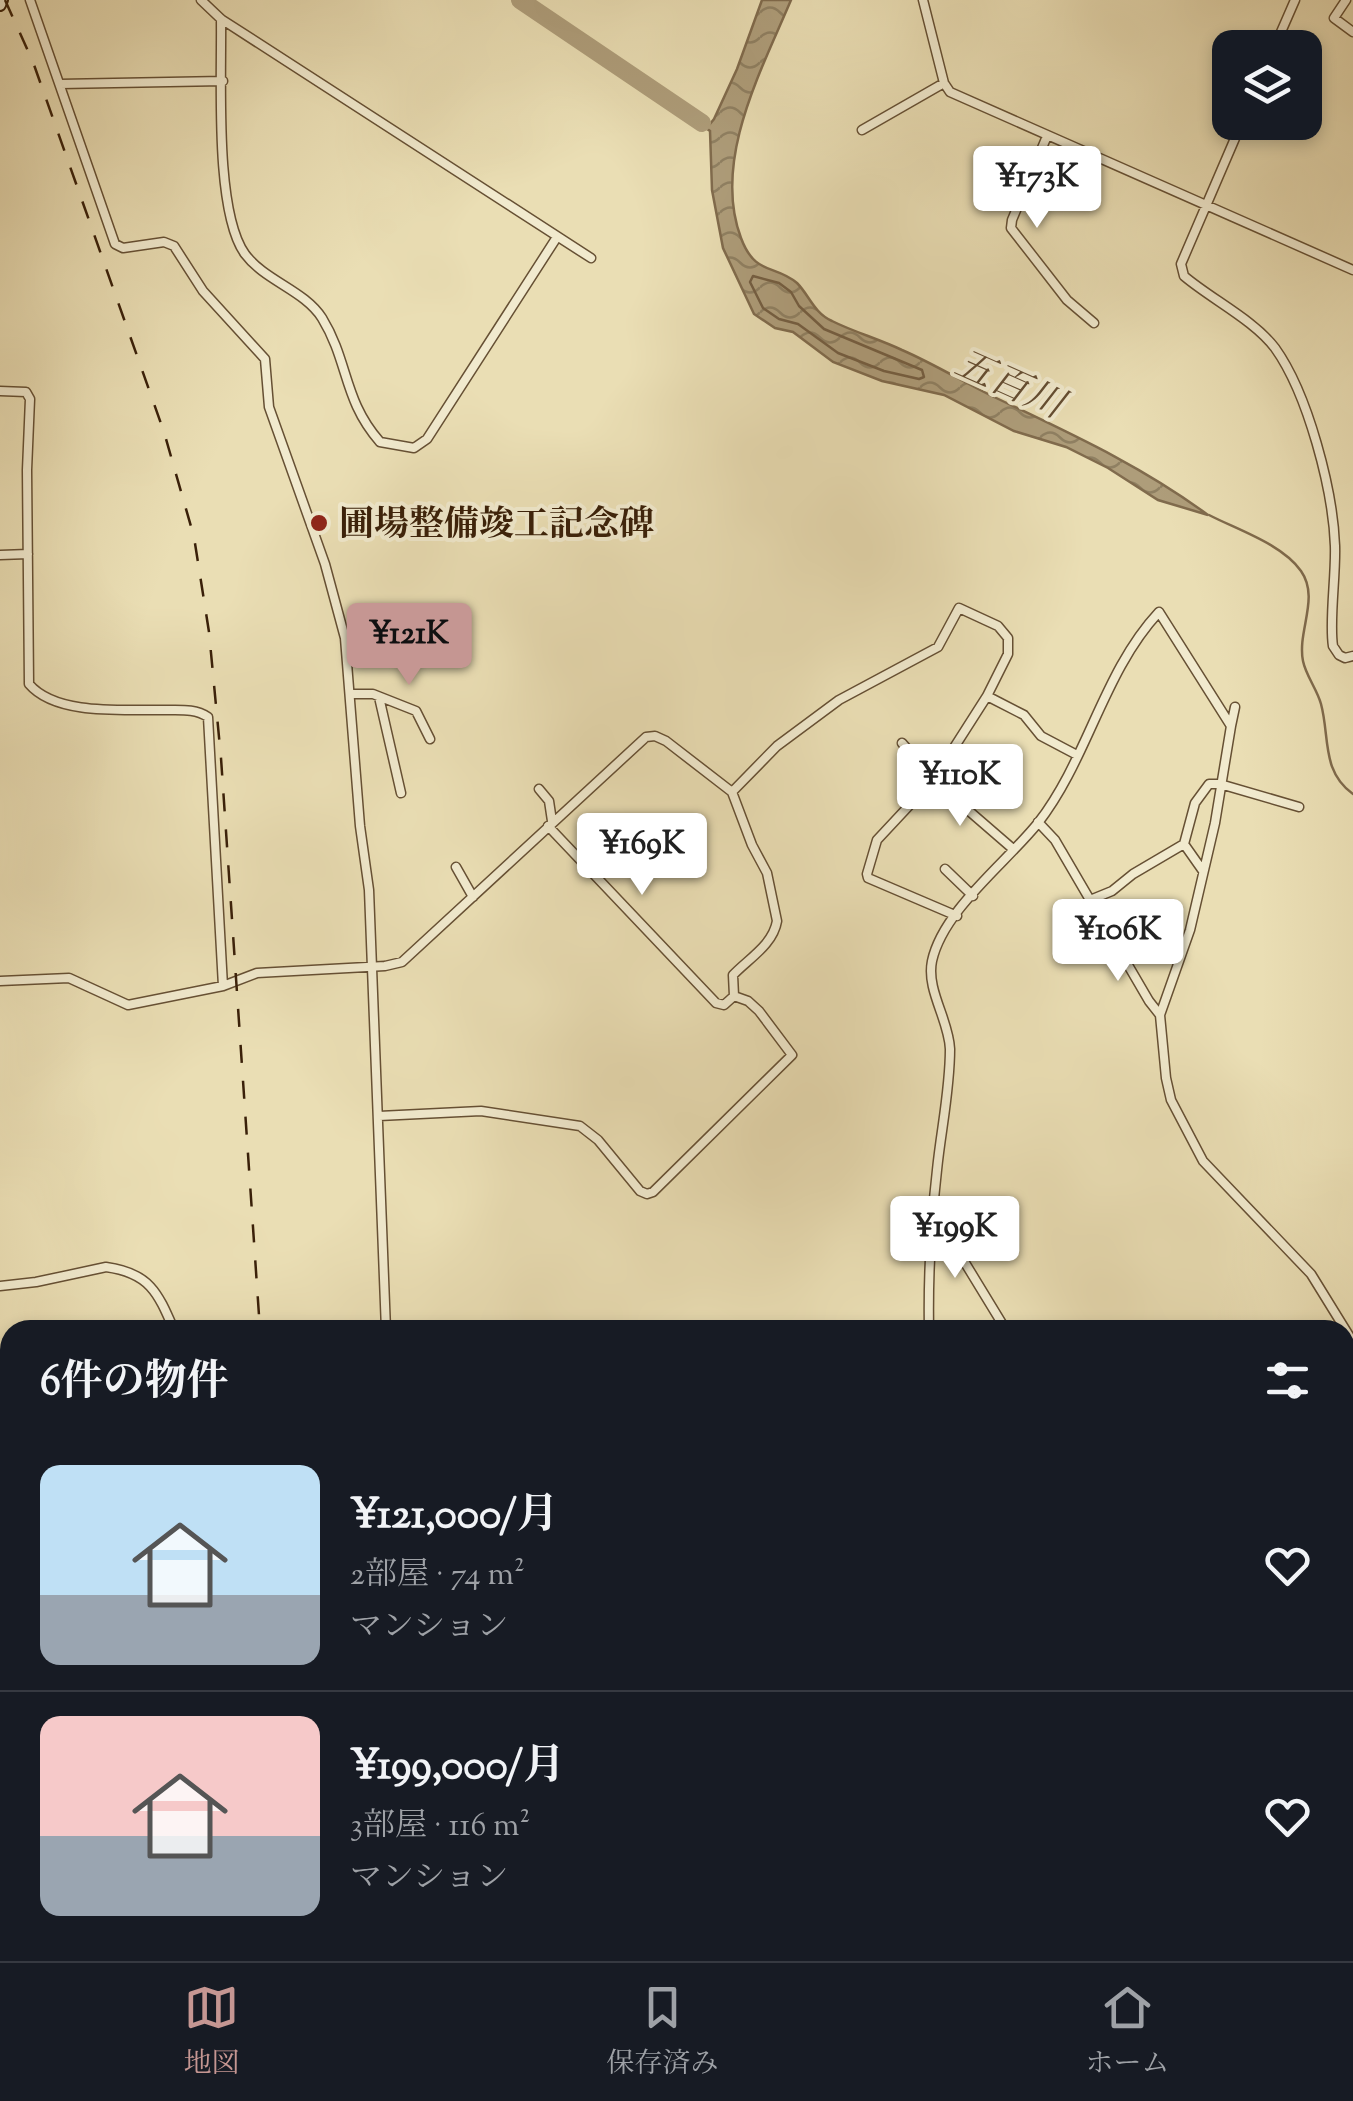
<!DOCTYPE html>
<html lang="ja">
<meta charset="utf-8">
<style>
:root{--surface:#171b24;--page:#20242c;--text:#f1f3f6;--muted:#9ea1a6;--line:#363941;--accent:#c59692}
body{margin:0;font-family:"Sorts Mill Goudy","Noto Serif JP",serif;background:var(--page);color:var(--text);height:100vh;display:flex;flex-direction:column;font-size:38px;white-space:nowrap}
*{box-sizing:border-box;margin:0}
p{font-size:32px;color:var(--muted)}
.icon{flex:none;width:55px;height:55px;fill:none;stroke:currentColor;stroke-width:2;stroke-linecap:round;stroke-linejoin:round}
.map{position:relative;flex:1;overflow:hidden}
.drawer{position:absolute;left:0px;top:1320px;width:1355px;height:642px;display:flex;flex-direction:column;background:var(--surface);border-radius:30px 30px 0 0;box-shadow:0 5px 15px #0003}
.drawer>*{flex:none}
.tools{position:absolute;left:1212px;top:30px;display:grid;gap:20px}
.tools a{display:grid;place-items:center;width:110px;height:110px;border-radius:20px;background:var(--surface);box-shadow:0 5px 15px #0003;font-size:50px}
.price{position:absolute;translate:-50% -85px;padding:0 22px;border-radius:10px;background:#fff;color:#222;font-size:32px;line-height:65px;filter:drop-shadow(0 2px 5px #0008)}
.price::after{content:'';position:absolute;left:50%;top:60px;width:30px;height:22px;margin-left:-15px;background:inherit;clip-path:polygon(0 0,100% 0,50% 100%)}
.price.active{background:var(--accent);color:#111}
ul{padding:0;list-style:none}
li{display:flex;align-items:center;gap:30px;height:250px;padding:0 40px}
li+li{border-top:2px solid var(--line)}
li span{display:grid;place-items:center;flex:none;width:280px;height:200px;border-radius:20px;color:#555}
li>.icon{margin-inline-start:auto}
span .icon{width:120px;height:120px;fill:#fffc;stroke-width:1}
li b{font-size:42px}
h2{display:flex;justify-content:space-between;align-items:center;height:120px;padding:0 40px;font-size:42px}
.tab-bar{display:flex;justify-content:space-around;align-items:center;height:140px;border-top:2px solid var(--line);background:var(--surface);font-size:28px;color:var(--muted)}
.tab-bar a{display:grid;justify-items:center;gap:5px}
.tab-bar .active{color:var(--accent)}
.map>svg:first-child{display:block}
.water{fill:url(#water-waves);stroke:#806b4d;stroke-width:2.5}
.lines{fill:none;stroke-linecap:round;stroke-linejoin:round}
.shore{stroke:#745e42;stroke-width:2.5}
.stream{stroke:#806b4d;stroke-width:2.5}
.river{stroke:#ae9d7a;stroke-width:18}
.minor-casing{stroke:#665034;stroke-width:11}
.secondary-casing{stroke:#3a2009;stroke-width:14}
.minor{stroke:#f1eace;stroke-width:8}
.secondary{stroke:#f1eace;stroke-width:10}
.rail{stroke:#3a2009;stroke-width:2.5;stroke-dasharray:18 18;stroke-linecap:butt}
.poi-dot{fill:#8f2418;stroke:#f1eace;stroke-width:4}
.labels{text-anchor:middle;stroke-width:8;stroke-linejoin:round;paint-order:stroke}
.poi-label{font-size:35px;font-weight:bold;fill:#3a2009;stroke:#f1eace;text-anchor:start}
.water-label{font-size:38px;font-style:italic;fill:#634c31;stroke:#f1eace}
</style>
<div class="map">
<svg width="1353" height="1961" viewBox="0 0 1353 1961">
<defs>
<pattern id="water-waves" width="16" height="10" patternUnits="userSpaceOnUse" patternTransform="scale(2.5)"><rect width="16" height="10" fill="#ae9d7a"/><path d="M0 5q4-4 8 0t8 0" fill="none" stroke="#8f8062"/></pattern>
</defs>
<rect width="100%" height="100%" fill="#eadeb4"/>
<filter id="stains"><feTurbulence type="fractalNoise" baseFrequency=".002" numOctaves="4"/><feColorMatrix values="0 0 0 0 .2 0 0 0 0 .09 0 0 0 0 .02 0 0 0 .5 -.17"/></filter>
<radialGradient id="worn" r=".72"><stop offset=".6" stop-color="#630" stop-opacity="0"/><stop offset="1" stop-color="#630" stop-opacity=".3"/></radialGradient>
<path class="water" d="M762,0H791C761,71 712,161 741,238C755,276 775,264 797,283C809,295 814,313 832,321C854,332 879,339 902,350C932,363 960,380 990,395C1067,432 1139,464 1208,515L1158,500L1108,468L1066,447L1014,431L944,395L882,381L833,362L793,332L775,328L754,314L723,248L712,190L710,131L685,113L687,111L710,124L714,119L737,69Z"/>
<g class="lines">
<path class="shore" d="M753,276L779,283L791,292L799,306L824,329L922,370L924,377L919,379L884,371L838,353L798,324L779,319L763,308L750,282Z"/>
<path class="stream" d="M1209,515C1238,530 1282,544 1301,571C1320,598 1297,631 1303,661C1306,676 1317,689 1321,704C1330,737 1321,771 1353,794
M0,1583L10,1598
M144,1952L146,1961"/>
<path class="river" d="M520,0L702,123"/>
<g class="minor-casing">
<path id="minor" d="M30,0L115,244L123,248L164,242L174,246L203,291L265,359L269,407L325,564L345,638L360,826L369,890L386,1330
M201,0L221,19L591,258
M923,0L944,83L950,92L1353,270
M1346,0L1334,18L1353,32
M221,19C222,75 214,211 245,254C265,281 304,290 322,318C349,362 343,400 380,442L414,448L427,439L557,237
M1274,48L1295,0
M60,84L223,81
M1242,122L1181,264L1184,276C1211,299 1254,320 1275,348C1308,394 1333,490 1335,546C1336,576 1329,621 1333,646L1339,655L1345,658L1353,656
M862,130L944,83
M1047,136L1012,220L1011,228L1067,300L1094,323
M0,391L26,392L30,399L27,470L29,684C57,717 129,709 169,710C182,710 196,709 208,717L223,986
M0,555L28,554
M351,694H373L416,711L430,739
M379,697L401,793
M1231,726L1235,707
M902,743L939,785L1013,849
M539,789L549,801L552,821
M1038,822L1055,840L1149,1001L1160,1015
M548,826L716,1003L724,1005L734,996
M1184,844L1203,871
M456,867L473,897
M945,869L973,896
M1090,900L1112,891L1133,874L1184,844L1195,803L1209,784H1220L1299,807
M957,916L868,878L867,874L877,840L934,779L987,696
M0,981L69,978L128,1005L223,986L257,973L385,966L402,962L646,737L655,736L666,741L732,792L777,746L839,700L938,647L959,608L998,626L1008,638V654L987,696L1024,715L1041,736L1077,755
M379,1116L481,1111L580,1126L598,1140L640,1191L647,1194L653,1192L792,1055L759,1011L748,1001L734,996L733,975C748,959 773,945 777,921L767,873L752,845L732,792
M934,1212L1006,1330
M0,1286L36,1282L106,1267C150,1273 158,1293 174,1330
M929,1330C928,1277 931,1223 937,1170C941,1130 950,1090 950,1049C949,1020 926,990 932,961C943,910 1007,862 1038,823C1088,759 1103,672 1159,612L1231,726L1215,823L1190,930L1160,1015L1166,1078L1171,1100L1203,1161L1311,1274L1353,1342
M1345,1368L1353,1364
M0,1534L10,1545
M0,1842L10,1833
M1345,1886L1353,1880
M149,1952L151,1961
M632,1952L644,1961
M1042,1952L1047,1961
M1187,1952L1200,1961
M894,1961L895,1952
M911,1961L926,1952"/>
</g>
<g class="secondary-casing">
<path id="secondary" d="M0,5L2,0"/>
</g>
<use href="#minor" class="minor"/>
<use href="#secondary" class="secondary"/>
<path class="rail" d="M5,0L33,62L164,432L194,537L209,632L221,758L260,1330
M307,1952V1961"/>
</g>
<circle class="poi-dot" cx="319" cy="523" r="10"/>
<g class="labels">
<g class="poi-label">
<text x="339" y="535">圃場整備竣工記念碑</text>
</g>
<g class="water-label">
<text transform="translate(1010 383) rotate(24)" y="13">五百川</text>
</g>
</g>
<rect width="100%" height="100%" filter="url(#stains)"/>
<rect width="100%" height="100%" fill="url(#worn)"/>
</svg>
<div class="tools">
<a><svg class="icon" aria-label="layers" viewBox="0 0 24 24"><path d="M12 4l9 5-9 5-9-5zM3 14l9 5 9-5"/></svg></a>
</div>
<b class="price" style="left:1037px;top:231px">¥173K</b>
<b class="price active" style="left:409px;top:688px">¥121K</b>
<b class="price" style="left:960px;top:829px">¥110K</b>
<b class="price" style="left:642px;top:898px">¥169K</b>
<b class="price" style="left:1118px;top:984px">¥106K</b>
<b class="price" style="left:955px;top:1281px">¥199K</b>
<section class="drawer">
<h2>6件の物件<svg class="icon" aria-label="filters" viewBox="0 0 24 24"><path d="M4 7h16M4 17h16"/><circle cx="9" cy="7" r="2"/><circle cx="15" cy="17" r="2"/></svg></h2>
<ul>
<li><span style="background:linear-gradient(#bfe0f5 65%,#9aa5b1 0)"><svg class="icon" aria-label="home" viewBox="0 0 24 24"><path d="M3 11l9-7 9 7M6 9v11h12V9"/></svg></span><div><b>¥121,000/月</b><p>2部屋 · 74 m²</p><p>マンション</p></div><svg class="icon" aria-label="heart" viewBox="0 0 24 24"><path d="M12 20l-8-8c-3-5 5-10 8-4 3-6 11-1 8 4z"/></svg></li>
<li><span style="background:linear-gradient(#f6c9c9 60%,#9aa5b1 0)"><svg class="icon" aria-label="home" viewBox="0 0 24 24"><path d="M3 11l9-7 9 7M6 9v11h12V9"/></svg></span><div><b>¥199,000/月</b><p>3部屋 · 116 m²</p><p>マンション</p></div><svg class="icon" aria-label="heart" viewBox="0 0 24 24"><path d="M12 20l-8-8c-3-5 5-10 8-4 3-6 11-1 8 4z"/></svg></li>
</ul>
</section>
</div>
<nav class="tab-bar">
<a class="active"><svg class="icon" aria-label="map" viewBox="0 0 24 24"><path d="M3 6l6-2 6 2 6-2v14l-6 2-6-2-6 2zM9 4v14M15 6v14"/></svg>地図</a>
<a><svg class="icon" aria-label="saved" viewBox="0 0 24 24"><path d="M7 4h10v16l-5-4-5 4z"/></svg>保存済み</a>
<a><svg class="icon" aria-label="home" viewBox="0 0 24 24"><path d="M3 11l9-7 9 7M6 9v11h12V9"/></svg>ホーム</a>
</nav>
